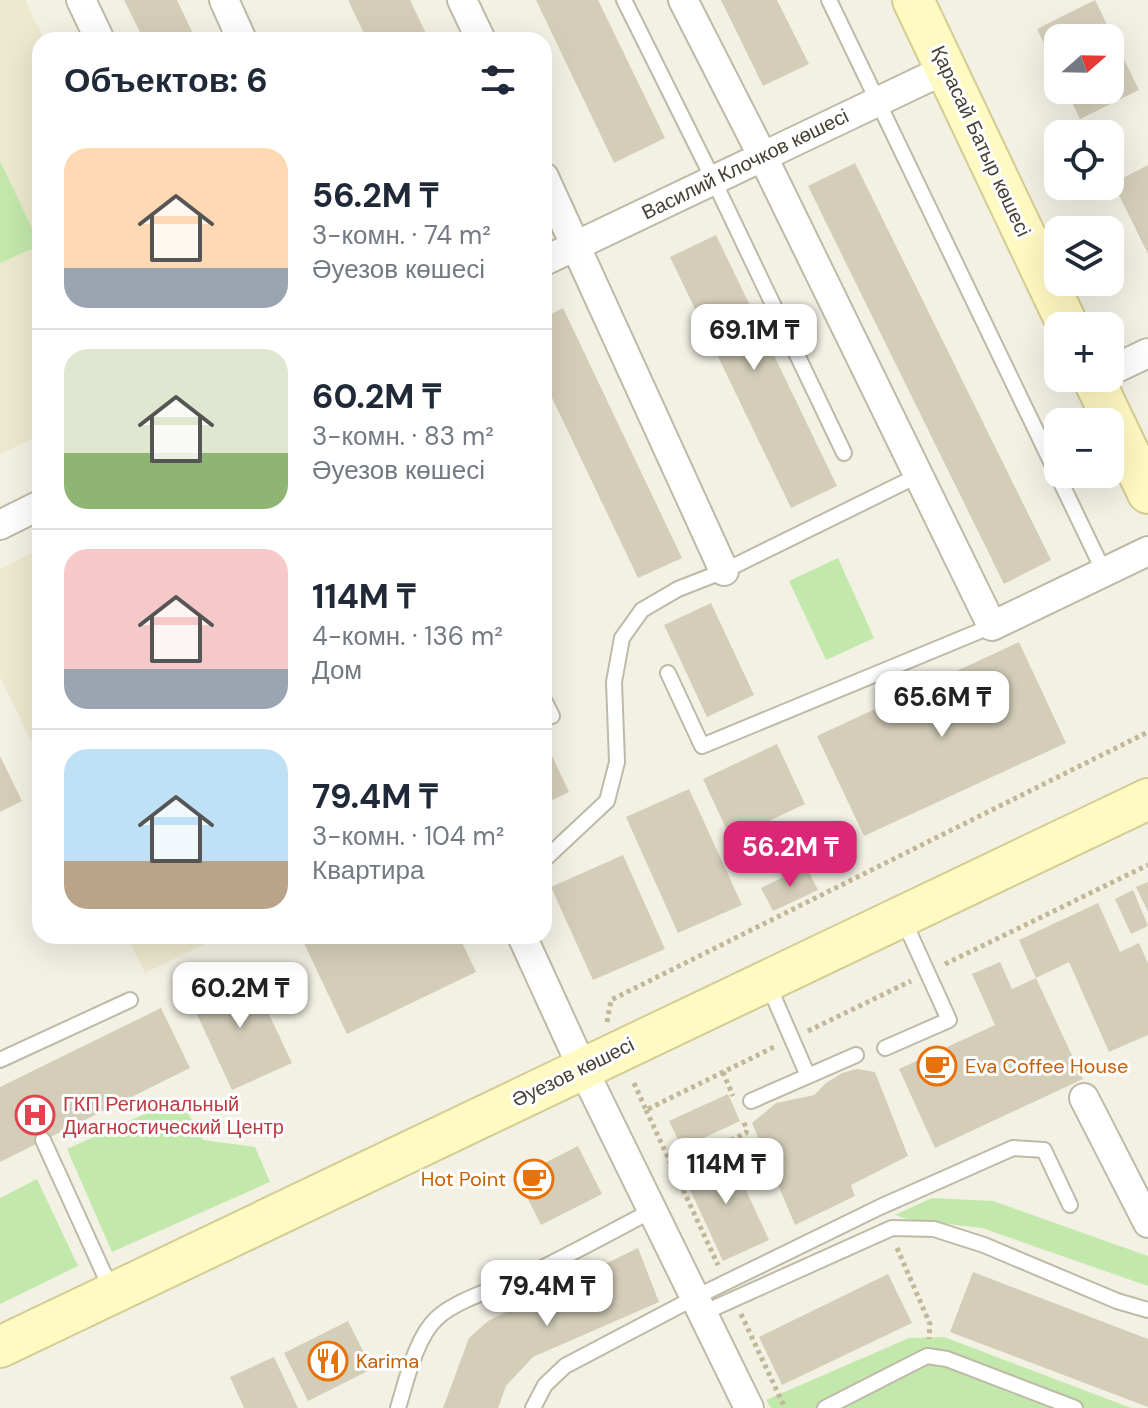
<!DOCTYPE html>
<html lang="ru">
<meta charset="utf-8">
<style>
:root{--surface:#fff;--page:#f6f6f7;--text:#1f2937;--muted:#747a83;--line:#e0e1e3;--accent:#db2777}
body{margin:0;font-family:"DM Sans",sans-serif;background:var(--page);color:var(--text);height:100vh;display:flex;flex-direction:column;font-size:30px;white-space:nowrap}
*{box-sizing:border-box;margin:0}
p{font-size:26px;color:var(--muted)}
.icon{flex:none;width:44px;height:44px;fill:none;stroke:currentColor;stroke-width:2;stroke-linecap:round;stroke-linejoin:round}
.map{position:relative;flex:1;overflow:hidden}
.panel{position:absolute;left:32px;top:32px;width:520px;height:912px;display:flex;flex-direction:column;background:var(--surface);border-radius:24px;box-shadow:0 8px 32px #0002}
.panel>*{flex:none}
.needle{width:52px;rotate:70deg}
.fabs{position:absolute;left:1044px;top:24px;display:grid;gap:16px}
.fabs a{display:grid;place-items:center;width:80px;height:80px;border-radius:16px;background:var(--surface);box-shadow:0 8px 32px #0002;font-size:40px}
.price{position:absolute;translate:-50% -68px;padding:0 18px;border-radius:16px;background:#fff;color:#222;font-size:26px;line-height:52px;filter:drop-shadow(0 2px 4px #0008)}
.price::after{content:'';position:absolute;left:50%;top:48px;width:24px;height:18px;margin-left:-12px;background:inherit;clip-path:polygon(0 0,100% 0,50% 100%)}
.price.current{background:var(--accent);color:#fff}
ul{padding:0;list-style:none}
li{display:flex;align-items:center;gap:24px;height:200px;padding:0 32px}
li+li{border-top:2px solid var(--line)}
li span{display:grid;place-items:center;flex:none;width:224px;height:160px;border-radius:24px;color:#555}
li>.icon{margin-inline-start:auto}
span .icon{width:96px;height:96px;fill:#fffc;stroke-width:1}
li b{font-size:34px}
h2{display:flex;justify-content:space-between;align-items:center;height:96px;padding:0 32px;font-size:34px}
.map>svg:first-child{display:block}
.education{fill:#ece9ce}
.green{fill:#c3e8ab}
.building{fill:#d4ceb9}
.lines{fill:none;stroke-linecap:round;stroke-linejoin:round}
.lane-casing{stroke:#bebaa7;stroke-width:18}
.street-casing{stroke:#bebaa7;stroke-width:32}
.secondary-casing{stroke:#d4cd93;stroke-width:44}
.path{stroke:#c0b898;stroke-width:5;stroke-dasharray:4 4;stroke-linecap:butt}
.lane{stroke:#fff;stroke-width:14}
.street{stroke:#fff;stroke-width:28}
.secondary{stroke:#fffac2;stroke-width:40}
.labels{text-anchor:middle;stroke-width:6;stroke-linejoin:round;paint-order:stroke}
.street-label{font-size:20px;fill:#454134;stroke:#fff}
.food-label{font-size:20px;fill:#c56008;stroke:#fff;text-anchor:start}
.health-label{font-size:20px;fill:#be3a42;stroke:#fff;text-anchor:start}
</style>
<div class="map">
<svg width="1148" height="1408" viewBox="0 0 1148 1408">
<rect width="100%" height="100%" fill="#f3f1e4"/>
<path class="education" d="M0,0H25L44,40H40V435L0,454Z
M40,549V759L0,677V569Z
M127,936H221L145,973Z"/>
<path class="green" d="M0,161L40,245L0,263Z
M838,558L874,638L826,660L789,581Z
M180,1098L203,1140L255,1147L270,1182L112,1252L67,1149Z
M37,1179L78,1266L0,1304V1198Z
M932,1198L993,1201L1148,1256V1286L982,1228L907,1219L895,1215Z
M944,1337L1131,1408H771L766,1400L909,1338Z"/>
<path class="building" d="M124,0H177L196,40H144Z
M348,0H410L429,40H367Z
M536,0H598L665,138L614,163Z
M721,0H777L809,64L763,86Z
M1095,0L1139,90L1080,119L1066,90H1110V38H1058V73L1037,29Z
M855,163L1051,560L1004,584L808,186Z
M1148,165V254L1113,183Z
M716,235L837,486L791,508L670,257Z
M563,308L682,558L638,578L544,381V318Z
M711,603L754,695L707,717L664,625Z
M1019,642L1066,743L864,836L817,736Z
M544,739L569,792L544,804Z
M777,744L805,804L731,839L703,779Z
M0,756L22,801L0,812Z
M689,789L742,905L678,933L626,817Z
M623,855L665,949L593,980L551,887Z
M806,866L818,890L773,911L761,888Z
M1148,882V912L1136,887Z
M1133,890L1148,926L1131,934L1115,899Z
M1098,903L1120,952L1139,943L1148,963V1035L1109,1052L1069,962L1036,978L1019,940Z
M309,936H459L476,972L347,1034L302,939Z
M1000,962L1012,989L1036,978L1083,1079L935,1148L899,1069L995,1025L972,974Z
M248,970L292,1063L232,1090L189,997Z
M161,1008L190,1068L0,1162V1087Z
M857,1069L875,1072L908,1156L851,1185L855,1196L795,1225L752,1123L776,1103L814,1095L826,1083L842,1073Z
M728,1094L740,1121L682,1148L669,1121Z
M578,1146L602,1194L541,1225L517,1177Z
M728,1151L769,1240L723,1261L682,1172Z
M638,1248L659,1302L533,1357L506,1386L498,1408H443L469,1338L488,1321Z
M973,1272L1148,1339V1407L950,1332Z
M888,1274L912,1323L782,1385L759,1337Z
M348,1321L372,1369L308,1401L284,1353Z
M274,1357L298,1408H244L230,1377Z"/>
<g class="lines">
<g class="lane-casing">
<path id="lane" d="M624,0L713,179L844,453
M829,0L1104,572
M668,673L702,746L992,626
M544,700L552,716
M544,860L607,801L617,762L614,682L622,638L642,610L678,589L724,571L917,476
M768,984L808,1076
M885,1048L949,1020L903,919
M0,1060L130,1000
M751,1101L856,1055
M43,1140L111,1289
M703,1313L892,1228L934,1229L984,1245L1117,1301L1148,1310
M398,1408C406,1382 416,1337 437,1318C457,1299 506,1285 532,1273C573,1253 613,1231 653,1210
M533,1408L545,1385L565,1366L696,1297L880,1207L1013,1148L1044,1150L1070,1205
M825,1408L927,1356L947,1359L1075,1408"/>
</g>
<g class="street-casing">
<path id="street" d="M81,0L100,40
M224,0L242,40
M462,0L481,40
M683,0L762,155L992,626L1148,551
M544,177L724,571
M544,261L946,69
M1110,371L1148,353
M0,525L40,505
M522,936L582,1067L749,1408
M1084,1098L1148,1223"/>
</g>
<g class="secondary-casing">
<path id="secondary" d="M913,0L1068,326
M1093,378L1148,493
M0,1347L1148,799"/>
</g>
<path class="path" d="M945,964L1148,865
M607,1022L611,1000L1148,732
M808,1031L911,981
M723,1072L733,1096
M634,1083L646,1110L774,1047
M646,1110L718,1265
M673,1168L746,1133L747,1130L743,1120
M897,1248L930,1324L929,1339
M741,1314L785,1408"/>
<use href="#lane" class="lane"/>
<use href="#street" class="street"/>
<use href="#secondary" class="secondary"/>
</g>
<defs>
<g id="cafe-ring" transform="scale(2)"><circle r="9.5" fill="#fff" stroke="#e8710a" stroke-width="1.5"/><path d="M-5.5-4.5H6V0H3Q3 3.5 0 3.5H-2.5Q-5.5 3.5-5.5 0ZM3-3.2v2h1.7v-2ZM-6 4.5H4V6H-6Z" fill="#e8710a"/></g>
<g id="hospital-ring" transform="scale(2)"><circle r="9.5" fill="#fff" stroke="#e0444e" stroke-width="1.5"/><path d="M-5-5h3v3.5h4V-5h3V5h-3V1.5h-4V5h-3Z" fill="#e0444e"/></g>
<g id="restaurant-ring" transform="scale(2)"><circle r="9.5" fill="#fff" stroke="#e8710a" stroke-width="1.5"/><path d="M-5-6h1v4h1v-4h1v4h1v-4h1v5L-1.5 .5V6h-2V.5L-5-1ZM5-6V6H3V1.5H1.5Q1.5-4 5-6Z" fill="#e8710a"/></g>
</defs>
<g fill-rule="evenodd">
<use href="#cafe-ring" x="937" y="1066"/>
<use href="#hospital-ring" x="35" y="1115"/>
<use href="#cafe-ring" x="534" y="1179"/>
<use href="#restaurant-ring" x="328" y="1361"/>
</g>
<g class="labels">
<g class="street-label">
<text transform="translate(981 141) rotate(65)" y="7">Қарасай Батыр көшесі</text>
<text transform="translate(745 164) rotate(-26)" y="7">Василий Клочков көшесі</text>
<text transform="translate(573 1072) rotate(-26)" y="7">Әуезов көшесі</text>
</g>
<g class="food-label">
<text x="965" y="1073">Eva Coffee House</text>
<text x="506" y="1186" text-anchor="end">Hot Point</text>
<text x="356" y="1368">Karima</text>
</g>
<g class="health-label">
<text x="63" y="1111">ГКП Региональный<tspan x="63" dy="23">Диагностический Центр</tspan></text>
</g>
</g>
</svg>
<div class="fabs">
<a><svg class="needle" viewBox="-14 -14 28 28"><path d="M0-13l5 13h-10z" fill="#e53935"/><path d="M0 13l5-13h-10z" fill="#747a83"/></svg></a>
<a><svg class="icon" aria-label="locate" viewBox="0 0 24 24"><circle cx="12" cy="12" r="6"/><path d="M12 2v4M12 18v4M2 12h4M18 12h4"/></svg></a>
<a><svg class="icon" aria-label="layers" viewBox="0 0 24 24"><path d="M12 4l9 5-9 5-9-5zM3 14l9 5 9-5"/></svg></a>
<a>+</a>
<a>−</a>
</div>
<b class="price" style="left:754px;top:372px">69.1M ₸</b>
<b class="price" style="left:942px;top:739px">65.6M ₸</b>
<b class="price current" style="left:790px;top:889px">56.2M ₸</b>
<b class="price" style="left:240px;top:1030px">60.2M ₸</b>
<b class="price" style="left:726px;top:1206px">114M ₸</b>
<b class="price" style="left:547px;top:1328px">79.4M ₸</b>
<section class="panel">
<h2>Объектов: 6<svg class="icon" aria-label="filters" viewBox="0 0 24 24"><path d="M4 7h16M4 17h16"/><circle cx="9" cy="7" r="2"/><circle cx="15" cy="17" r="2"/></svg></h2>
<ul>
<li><span style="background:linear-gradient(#ffd9b3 75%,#9aa5b1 0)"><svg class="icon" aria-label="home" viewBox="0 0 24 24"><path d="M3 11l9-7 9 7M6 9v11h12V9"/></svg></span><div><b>56.2M ₸</b><p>3-комн. · 74 m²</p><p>Әуезов көшесі</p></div></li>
<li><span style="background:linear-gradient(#dfe7d0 65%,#8fb573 0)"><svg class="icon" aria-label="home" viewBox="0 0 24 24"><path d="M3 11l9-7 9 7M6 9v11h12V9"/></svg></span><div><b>60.2M ₸</b><p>3-комн. · 83 m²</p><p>Әуезов көшесі</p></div></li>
<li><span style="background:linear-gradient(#f6c9c9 75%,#9aa5b1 0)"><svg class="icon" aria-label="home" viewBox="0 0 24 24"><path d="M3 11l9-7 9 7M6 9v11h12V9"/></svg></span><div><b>114M ₸</b><p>4-комн. · 136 m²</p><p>Дом</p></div></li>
<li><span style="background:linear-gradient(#bfe0f5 70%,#b9a48a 0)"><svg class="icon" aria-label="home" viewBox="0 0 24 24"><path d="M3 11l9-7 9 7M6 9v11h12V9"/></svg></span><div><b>79.4M ₸</b><p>3-комн. · 104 m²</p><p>Квартира</p></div></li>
</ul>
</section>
</div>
